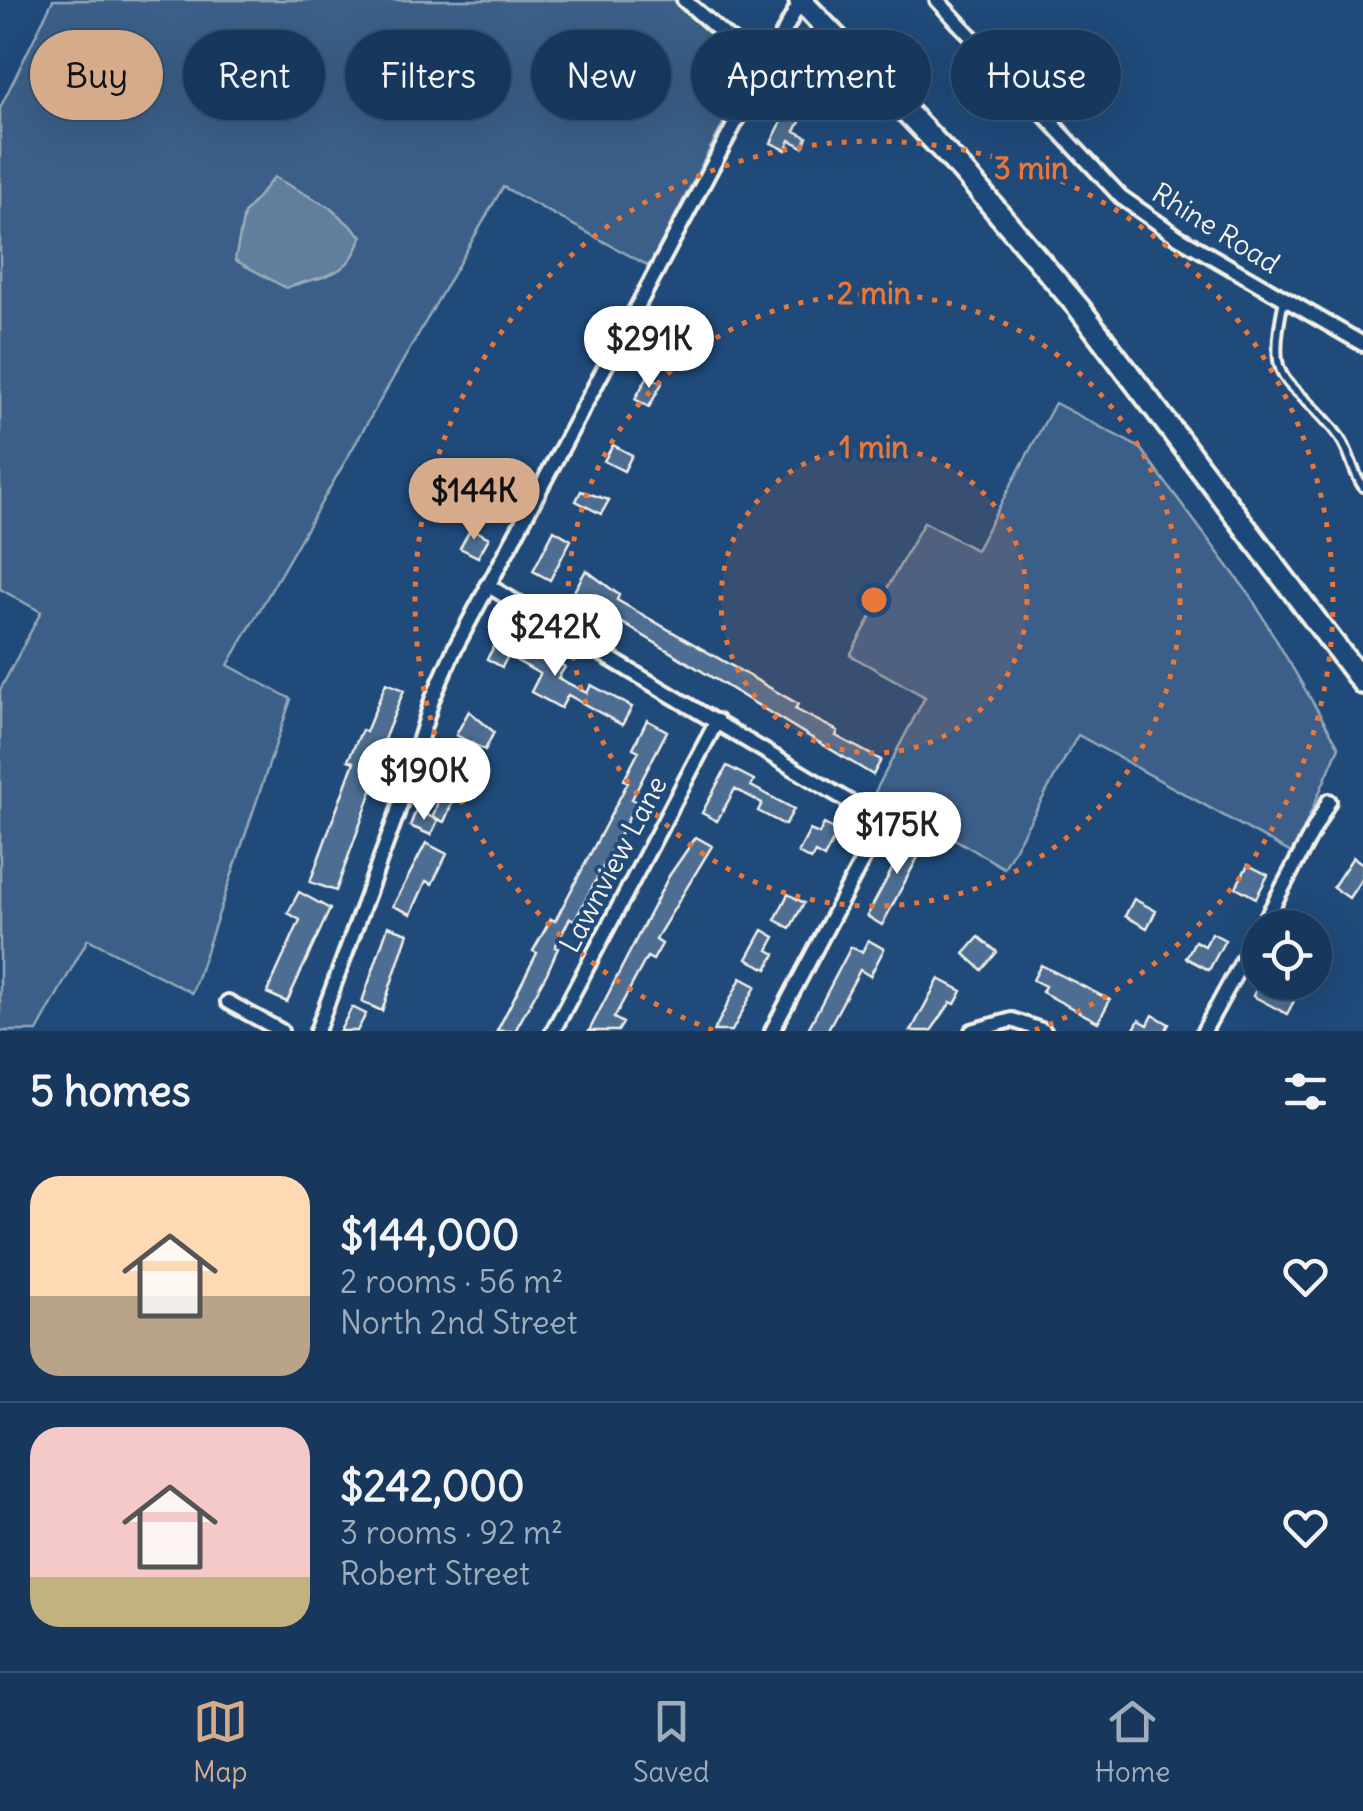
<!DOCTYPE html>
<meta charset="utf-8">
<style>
:root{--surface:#17385c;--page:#244365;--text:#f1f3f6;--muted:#9eacbb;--line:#365272;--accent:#d6ab8b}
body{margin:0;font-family:Delius,sans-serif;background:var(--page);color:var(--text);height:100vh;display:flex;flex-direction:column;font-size:38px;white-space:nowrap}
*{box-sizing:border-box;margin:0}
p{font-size:32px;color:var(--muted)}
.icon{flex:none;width:55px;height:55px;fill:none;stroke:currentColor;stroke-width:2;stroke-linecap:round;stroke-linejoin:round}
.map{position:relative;height:1031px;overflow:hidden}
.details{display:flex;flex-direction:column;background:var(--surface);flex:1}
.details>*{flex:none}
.guide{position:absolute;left:30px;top:30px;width:1305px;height:90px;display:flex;gap:20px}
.fabs{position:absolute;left:1242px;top:910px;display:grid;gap:20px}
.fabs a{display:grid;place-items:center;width:90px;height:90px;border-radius:50%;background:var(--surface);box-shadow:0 10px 40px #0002,0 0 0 2px var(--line);font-size:50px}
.price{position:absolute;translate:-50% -85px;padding:0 22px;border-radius:35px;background:#fff;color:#222;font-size:32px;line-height:65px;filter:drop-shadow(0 2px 5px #0008)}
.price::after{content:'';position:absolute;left:50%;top:60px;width:30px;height:22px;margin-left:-15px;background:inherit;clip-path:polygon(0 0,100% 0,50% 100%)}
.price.selected{background:var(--accent);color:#111}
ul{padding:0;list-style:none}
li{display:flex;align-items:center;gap:30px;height:250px;padding:0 30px}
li+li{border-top:2px solid var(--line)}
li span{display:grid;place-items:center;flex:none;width:280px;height:200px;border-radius:30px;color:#555}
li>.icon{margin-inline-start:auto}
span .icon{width:120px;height:120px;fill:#fffc;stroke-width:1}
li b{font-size:42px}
h2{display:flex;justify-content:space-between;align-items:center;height:120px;padding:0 30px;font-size:42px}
.pill{padding:0 35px;border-radius:45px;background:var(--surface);box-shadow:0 10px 40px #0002,0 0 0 2px var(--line);font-size:35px;line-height:90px}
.pill.selected{background:var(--accent);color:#111}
.dock{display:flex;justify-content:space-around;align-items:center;height:140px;border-top:2px solid var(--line);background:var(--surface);font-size:28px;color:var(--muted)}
.dock a{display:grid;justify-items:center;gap:5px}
.dock .selected{color:var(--accent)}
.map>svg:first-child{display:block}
.green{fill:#3a5f88;stroke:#97a8b8;stroke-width:2.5}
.water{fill:#627e9d;stroke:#9cacbb;stroke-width:2.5}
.building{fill:#4d6e92;stroke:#f4f1e8;stroke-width:2.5}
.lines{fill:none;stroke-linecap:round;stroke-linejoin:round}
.service-casing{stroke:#f4f1e8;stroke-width:14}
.minor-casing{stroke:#f4f1e8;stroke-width:20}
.trunk-casing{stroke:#f4f1e8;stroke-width:28}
.service{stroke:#1f4a7a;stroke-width:6}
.minor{stroke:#1f4a7a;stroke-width:12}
.trunk{stroke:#1f4a7a;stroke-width:20}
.ring{fill:none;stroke:#ea7738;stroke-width:5;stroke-dasharray:5 10}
.labels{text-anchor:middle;stroke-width:8;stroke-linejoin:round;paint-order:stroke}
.street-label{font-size:28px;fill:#f4f1e8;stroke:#1f4a7a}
.centre{fill:#ea7738;stroke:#1f4a7a;stroke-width:5}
.ring-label{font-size:30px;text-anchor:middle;font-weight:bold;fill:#ea7738;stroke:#1f4a7a;stroke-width:8;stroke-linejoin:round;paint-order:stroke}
</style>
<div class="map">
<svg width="1363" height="1031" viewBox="0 0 1363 1031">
<rect width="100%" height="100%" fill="#1f4a7a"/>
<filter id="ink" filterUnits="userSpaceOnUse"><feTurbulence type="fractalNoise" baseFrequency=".01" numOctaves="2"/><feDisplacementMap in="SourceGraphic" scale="20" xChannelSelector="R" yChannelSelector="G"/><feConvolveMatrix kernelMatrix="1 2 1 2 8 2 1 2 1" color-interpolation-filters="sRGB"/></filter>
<g filter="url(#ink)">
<path class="green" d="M53,0H678L729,44L748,76L649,266L503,187L228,665L291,699L192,993L88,939L37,1031H0V690L41,612L0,589V108Z
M1055,403L1140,448L1251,597L1339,747L1293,854L1078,735L1004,868L875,792L925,697L850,655L924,522L976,550Z"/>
<path class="water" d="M274,177L329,207L362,236C348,280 323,274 286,288L235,260L244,214Z"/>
<path class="building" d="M786,113L801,120L795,131L807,137L803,147L790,140L786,150L771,143Z
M673,322L697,334L690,347L666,335Z
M648,376L662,383L649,407L635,399Z
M613,445L632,455L624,471L604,461Z
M581,491L609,500L601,514L576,501Z
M471,528L489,538L478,557L460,548Z
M554,530L571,540L550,580L533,571Z
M586,570L619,595L617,600L798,704L795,709L838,731L836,736L881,760L873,775L573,593Z
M503,630L565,667L558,678L587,693L591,685L632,707L622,725L568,695L561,708L531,692L540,674L508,656L502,667L487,659Z
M386,683L404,690L369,777L376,780L336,891L310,882L354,762L348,760L362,730L366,732Z
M469,711L494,732L485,750L456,735Z
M647,720L667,731L632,799L637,802L575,920L570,918L555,947L558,948L547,973L515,1031H497L537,953L533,951L551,919L555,921L628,782L624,780L639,751L633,748Z
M431,757L456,765L450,783L425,775Z
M727,766L754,780L751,786L794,809L785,825L758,811L762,803L735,789L717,821L702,813Z
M443,784L458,789L444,822L433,817Z
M416,810L438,820L431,835L410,826Z
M824,824L838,831L824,858L815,853L811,860L798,853L810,830L819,834Z
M913,830L928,838L882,925L867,916Z
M696,837L712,846L660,932L656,940L662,944L653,960L647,957L614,1018L623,1023L618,1031H589L669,876Z
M426,843L447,854L432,884L426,881L411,914L393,906Z
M1353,857L1363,864V877L1349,898L1333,887Z
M1248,865L1268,875L1256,898L1236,887Z
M299,892L330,909L287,1002L267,993L300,920L288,913Z
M788,894L804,903L790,928L775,920Z
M1134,899L1156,911L1147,928L1125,916Z
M388,926L408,933L382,1011L362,1002Z
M763,930L775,937L768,950L775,954L767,969L747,959Z
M1212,933L1225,940L1209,970L1186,958L1195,941L1205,946Z
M979,937L997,952L982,970L964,954Z
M868,940L884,949L870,976L860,970L827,1031H807L851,947L862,952Z
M1041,965L1110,1000L1098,1022L1042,992L1045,986L1033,980Z
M741,978L756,986L732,1031H714Z
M939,979L962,991L955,1004L951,1002L931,1031H911Z
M1260,982H1304L1287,1014L1253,996Z
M352,1007L366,1014L357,1031H340Z
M1153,1015L1169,1024L1165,1031H1133L1139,1020L1148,1025Z"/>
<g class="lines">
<g class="service-casing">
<path id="service" d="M1284,300C1263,397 1293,372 1340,438C1351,454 1352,471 1363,487"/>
</g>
<g class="minor-casing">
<path id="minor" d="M684,0L765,70
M937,0L1121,197L1178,237L1363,344
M487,585L853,804L874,823L871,844L772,1031
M1261,928L1329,801
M228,1002L281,1031
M317,1031L397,814L432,700L454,650L801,0
M553,1031L717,721
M972,1031L1012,1020L1044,1031
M1204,1031L1260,929"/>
</g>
<g class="trunk-casing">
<path id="trunk" d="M800,0L962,170L1079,308L1363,683"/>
</g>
<use href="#service" class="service"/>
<use href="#minor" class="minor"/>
<use href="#trunk" class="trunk"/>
</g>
</g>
<circle cx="874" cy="600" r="153" fill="#ea7738" fill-opacity=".12"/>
<g class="ring">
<circle cx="874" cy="600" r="153"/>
<circle cx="874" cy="600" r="306"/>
<path d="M713 1030A459 459 0 1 1 1035 1030"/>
</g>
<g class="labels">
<g class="street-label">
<text transform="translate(1216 228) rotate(32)" y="10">Rhine Road</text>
<text transform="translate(613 864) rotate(-62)" y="10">Lawnview Lane</text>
</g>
</g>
<circle cx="874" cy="600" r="15" class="centre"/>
<g class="ring-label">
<text x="1031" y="179">3 min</text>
<text x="874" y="304">2 min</text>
<text x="874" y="458">1 min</text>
</g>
</svg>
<div class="fabs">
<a><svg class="icon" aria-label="locate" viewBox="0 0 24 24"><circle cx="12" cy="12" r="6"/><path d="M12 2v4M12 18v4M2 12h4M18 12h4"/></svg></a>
</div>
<b class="price" style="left:649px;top:391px">$291K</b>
<b class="price selected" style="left:474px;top:543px">$144K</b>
<b class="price" style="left:555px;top:679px">$242K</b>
<b class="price" style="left:424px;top:823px">$190K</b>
<b class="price" style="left:897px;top:877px">$175K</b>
<div class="guide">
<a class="pill selected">Buy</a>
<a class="pill">Rent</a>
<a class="pill">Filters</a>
<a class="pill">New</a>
<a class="pill">Apartment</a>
<a class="pill">House</a>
</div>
</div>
<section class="details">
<h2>5 homes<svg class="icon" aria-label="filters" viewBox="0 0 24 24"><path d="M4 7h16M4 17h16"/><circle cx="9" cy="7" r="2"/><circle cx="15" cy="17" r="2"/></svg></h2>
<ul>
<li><span style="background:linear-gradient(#ffd9b3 60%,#b9a48a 0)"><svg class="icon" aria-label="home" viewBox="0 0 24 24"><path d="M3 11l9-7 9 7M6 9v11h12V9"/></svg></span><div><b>$144,000</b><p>2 rooms · 56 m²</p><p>North 2nd Street</p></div><svg class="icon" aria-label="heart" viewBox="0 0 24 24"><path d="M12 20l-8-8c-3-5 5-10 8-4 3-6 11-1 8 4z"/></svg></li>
<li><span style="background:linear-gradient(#f6c9c9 75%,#c2b280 0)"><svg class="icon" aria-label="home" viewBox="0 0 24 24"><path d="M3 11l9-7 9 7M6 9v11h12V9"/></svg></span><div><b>$242,000</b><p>3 rooms · 92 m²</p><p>Robert Street</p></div><svg class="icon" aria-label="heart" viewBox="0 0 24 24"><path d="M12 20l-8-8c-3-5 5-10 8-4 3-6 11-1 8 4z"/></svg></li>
</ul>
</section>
<nav class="dock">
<a class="selected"><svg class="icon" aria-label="map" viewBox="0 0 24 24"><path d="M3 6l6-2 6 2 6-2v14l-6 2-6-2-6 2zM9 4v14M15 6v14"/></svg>Map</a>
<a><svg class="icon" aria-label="saved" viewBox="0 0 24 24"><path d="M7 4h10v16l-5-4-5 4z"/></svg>Saved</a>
<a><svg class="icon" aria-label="home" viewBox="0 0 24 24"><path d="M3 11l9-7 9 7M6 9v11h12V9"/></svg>Home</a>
</nav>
